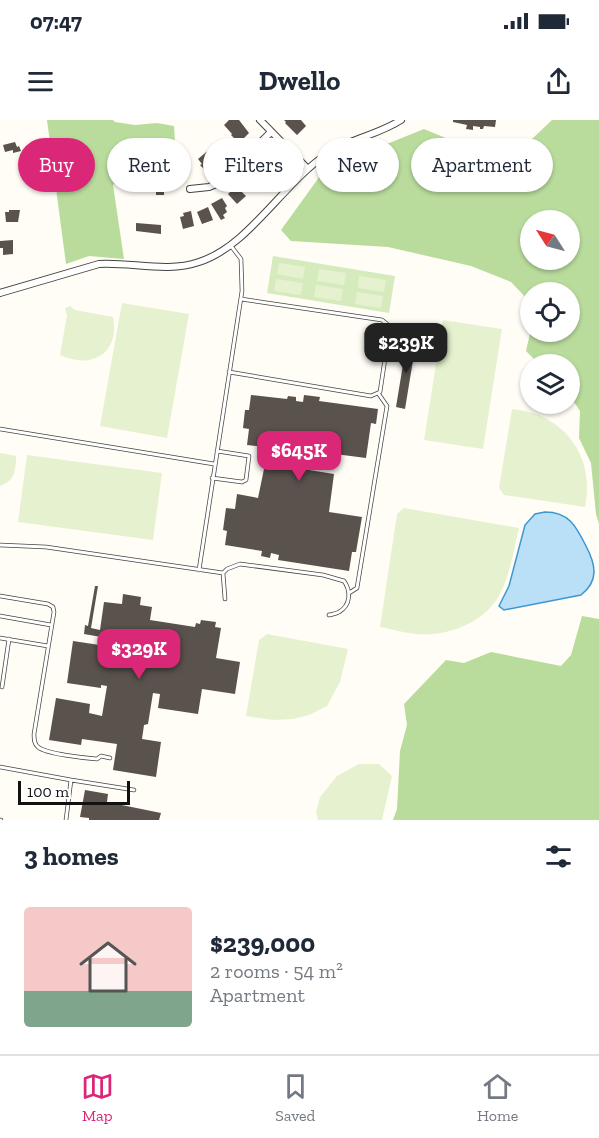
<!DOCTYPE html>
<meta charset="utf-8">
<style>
:root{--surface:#fff;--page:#f2f2f3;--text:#1f2937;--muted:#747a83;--line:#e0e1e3;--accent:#db2777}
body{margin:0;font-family:"Zilla Slab",serif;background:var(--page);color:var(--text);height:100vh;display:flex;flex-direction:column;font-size:22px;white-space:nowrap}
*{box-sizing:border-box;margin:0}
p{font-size:20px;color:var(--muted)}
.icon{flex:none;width:33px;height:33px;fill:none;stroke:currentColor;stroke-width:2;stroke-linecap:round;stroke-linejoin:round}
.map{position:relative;height:700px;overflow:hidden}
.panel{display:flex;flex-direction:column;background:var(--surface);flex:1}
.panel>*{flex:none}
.top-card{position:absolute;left:18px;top:18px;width:564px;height:54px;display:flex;gap:12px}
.needle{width:39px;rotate:306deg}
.tools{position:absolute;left:520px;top:90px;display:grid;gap:12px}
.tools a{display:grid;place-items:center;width:60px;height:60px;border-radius:50%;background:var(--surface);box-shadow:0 2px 4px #0004;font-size:30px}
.scale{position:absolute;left:18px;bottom:15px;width:112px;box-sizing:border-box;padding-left:6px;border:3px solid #111;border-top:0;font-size:16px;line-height:21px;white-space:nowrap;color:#111;-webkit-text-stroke:4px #fff;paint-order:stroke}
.price{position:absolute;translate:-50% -51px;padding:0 14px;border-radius:12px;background:var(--accent);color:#fff;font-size:20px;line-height:39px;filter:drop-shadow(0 2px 3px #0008)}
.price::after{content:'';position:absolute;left:50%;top:36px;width:18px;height:14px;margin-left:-9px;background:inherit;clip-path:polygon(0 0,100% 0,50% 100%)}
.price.current{background:#222;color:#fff}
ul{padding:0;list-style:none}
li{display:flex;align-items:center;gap:18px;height:150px;padding:0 24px}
li span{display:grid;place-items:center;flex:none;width:168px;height:120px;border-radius:6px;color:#555}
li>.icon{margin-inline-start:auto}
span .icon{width:72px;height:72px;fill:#fffc;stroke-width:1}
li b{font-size:26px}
h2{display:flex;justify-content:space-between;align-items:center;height:72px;padding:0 24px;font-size:26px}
.chip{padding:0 21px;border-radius:27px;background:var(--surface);box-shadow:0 2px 4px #0004;font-size:21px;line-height:54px}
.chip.current{background:var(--accent);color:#fff}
.status{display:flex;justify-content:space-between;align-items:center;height:42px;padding:0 30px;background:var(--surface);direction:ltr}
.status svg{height:16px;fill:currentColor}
header{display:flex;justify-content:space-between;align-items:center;height:78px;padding:0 24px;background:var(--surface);font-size:27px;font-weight:800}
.menu{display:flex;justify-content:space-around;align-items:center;height:84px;border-top:2px solid var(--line);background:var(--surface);font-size:16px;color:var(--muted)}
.menu a{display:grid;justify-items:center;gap:3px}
.menu .current{color:var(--accent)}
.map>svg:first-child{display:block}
.green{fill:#d5ebbd}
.forest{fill:#b9dc9c;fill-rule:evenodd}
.pitch{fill:#e6f2cf}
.water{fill:#b9e0f7;stroke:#3f96cf;stroke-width:1.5}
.building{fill:#5a524d}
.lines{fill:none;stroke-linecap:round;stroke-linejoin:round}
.service-casing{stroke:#444;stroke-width:4.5}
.minor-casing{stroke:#444;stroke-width:8}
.service{stroke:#fff;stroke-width:3}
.minor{stroke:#fff;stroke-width:6}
</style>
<div class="status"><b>07:47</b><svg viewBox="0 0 49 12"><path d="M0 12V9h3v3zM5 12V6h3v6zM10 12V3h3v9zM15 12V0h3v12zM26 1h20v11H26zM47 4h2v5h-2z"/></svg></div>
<header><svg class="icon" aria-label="menu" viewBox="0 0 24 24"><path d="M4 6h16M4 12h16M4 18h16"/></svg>Dwello<svg class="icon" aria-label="share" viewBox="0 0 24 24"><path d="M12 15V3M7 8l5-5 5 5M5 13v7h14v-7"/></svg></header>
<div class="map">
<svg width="599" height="700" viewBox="0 0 599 700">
<rect width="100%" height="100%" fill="#fffdf5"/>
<path class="green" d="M273,136L395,156L389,193L267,173Z"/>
<path class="forest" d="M47,0H113L115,2L135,5L157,3L174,6L175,22L158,38L113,65L124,139L89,136L66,144Z
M552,0H599V404L596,394L591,343L579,318L580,291L570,276V244H539L526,231L531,209V212H570V172H531V204L529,181L511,162L471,146L388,127L291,121L281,110L325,49L424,9L477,31L504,32L533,18ZM570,100V140H531V100Z
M582,496L599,499V700H393L397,689L400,631L407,605L404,584L446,540L464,543L491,532L561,546L571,535Z"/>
<path class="pitch" d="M279,143L305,147L303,159L277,154Z
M319,149L346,153L344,165L317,161Z
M359,156L386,160L384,172L358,168Z
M276,159L303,163L301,175L274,171Z
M316,165L343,169L341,181L314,177Z
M357,172L383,176L381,188L355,184Z
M122,183L189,194L167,318L100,306Z
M70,186L75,190L113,197C120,233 92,250 60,235L67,195L65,189L67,187Z
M443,200L502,209L483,329L424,320Z
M512,289C521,290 531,292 539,295C577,312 593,348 585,387L504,375L499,368Z
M0,333L16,336C16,349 15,361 0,366Z
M27,335L162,353L153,420L18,402Z
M404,388L519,408C514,430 510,454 500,474C485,503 447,517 416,514C404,513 392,509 380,507L397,394Z
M267,514L348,529L340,562L327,586L309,595L293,599L273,600L246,596L259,520Z
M359,644H379L392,656L382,700H318L316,692L320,677L337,656Z"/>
<path class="water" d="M545,392C569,392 576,406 586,426C596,445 599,461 581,475L504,490L499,486L509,466L525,405L535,394Z"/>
<path class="building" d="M229,0H239L249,13L239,23L231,15L232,14L224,5Z
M284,0H301L306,6L297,15L285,3L286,2Z
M453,0H496L495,7L484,6L483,9H480V7L473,6V10L466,9L467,5L453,2Z
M15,22L17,27L19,26L21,31L13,33V30L5,32L3,25Z
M211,28L220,37L216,40L218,42L206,51L200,45L202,44L198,39Z
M272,31L279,37L277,39L282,44L276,50L265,39Z
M258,44L268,55L262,61L252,50Z
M249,55L258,64L250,72L239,62Z
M147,64H164V75H156V72H151V69H146Z
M236,66L246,76L237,84L228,74Z
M222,78L227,86L225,88L227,92L223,95L225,98L221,100L211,84Z
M208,87L213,100L202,104L197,92Z
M9,90H20L18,102H6L5,92H9Z
M191,91L194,106L183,109L180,97L184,96L183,93Z
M136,103L161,105V114L136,111Z
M13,120V134L3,135V128H0V121Z
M407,220L416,222L405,289L396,287Z
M251,275L287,279L288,276L296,277V281L303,282L304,275L320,277L319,281L378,289L376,304L371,303L366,338L312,331L309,350L334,354L329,392L362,397L356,432H352L349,451L278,440L279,435L271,433L270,438L261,436L262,431L225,425L227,411L223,410L226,388L235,389L237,374L258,378L264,349L267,327L247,325L249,309L243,308L245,290H249Z
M95,466H98L91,508L100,510L104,482L122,484L123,474L141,477L140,485L152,487L150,500L195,507L196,503L200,504L201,500L216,502L215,507L221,508L216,538L240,542L235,574L202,569L198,594L158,588L160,574L153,573L148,604L144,605L142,619L161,622L156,657L113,650L117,624L82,619L81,625L49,620L56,578L90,584L89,593L102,596L107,566L101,565V568L67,563L73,521L106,526L107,518L84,514L85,505L88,506Z
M85,670L108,674L107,682L161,693L159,700H89V698L80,697Z"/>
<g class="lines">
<g class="service-casing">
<path id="service" d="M229,252L371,276L380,272L389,212L387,204L382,200L241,179
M0,309L214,344
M212,358L242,362L246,360L249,336L217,331
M0,425L46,427L223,453L227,449L240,444L323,455L344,461C351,471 351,485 339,492C336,494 332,494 329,495
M199,450L242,171L241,139L231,126
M223,453L225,479
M349,473L357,468L387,286L378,273
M0,476L48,484L53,487L54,492L34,614C34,619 34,624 38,627C46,634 85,638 97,639L101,636L110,638
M0,496L51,505
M0,518L48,526
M2,567L9,519
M0,647L71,660L66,700
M71,660L134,670
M0,700H1"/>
</g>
<g class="minor-casing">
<path id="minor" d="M260,0L308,49
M190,69L209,67L219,63L271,12
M0,173L99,144C132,142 167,153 199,142C249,126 283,63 327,34C349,19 378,15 401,0"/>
</g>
<use href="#service" class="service"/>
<use href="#minor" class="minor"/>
</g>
</svg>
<div class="tools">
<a><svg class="needle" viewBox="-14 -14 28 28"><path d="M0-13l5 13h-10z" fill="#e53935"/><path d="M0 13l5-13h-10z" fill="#747a83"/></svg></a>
<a><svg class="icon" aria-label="locate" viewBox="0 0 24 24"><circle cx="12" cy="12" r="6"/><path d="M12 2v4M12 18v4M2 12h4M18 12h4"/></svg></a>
<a><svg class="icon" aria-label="layers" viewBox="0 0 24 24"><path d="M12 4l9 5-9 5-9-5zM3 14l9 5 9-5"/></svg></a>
</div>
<div class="scale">100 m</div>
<b class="price current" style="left:406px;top:254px">$239K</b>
<b class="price" style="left:299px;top:362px">$645K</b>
<b class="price" style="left:139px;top:560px">$329K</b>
<div class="top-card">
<a class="chip current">Buy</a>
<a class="chip">Rent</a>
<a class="chip">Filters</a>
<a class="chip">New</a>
<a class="chip">Apartment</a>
</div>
</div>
<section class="panel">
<h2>3 homes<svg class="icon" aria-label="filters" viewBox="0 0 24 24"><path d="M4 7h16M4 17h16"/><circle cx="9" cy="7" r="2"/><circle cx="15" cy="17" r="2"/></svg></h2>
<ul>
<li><span style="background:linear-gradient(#f6c9c9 70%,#7fa58c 0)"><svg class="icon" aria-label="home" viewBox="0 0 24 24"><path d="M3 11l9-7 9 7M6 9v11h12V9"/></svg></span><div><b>$239,000</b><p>2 rooms · 54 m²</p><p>Apartment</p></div></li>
</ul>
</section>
<nav class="menu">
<a class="current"><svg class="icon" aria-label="map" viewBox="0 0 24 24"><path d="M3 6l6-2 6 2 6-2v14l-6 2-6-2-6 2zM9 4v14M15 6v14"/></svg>Map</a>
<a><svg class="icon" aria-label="saved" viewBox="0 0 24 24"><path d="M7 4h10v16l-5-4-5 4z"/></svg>Saved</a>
<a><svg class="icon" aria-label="home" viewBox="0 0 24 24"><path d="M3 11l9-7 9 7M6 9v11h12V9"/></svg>Home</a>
</nav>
